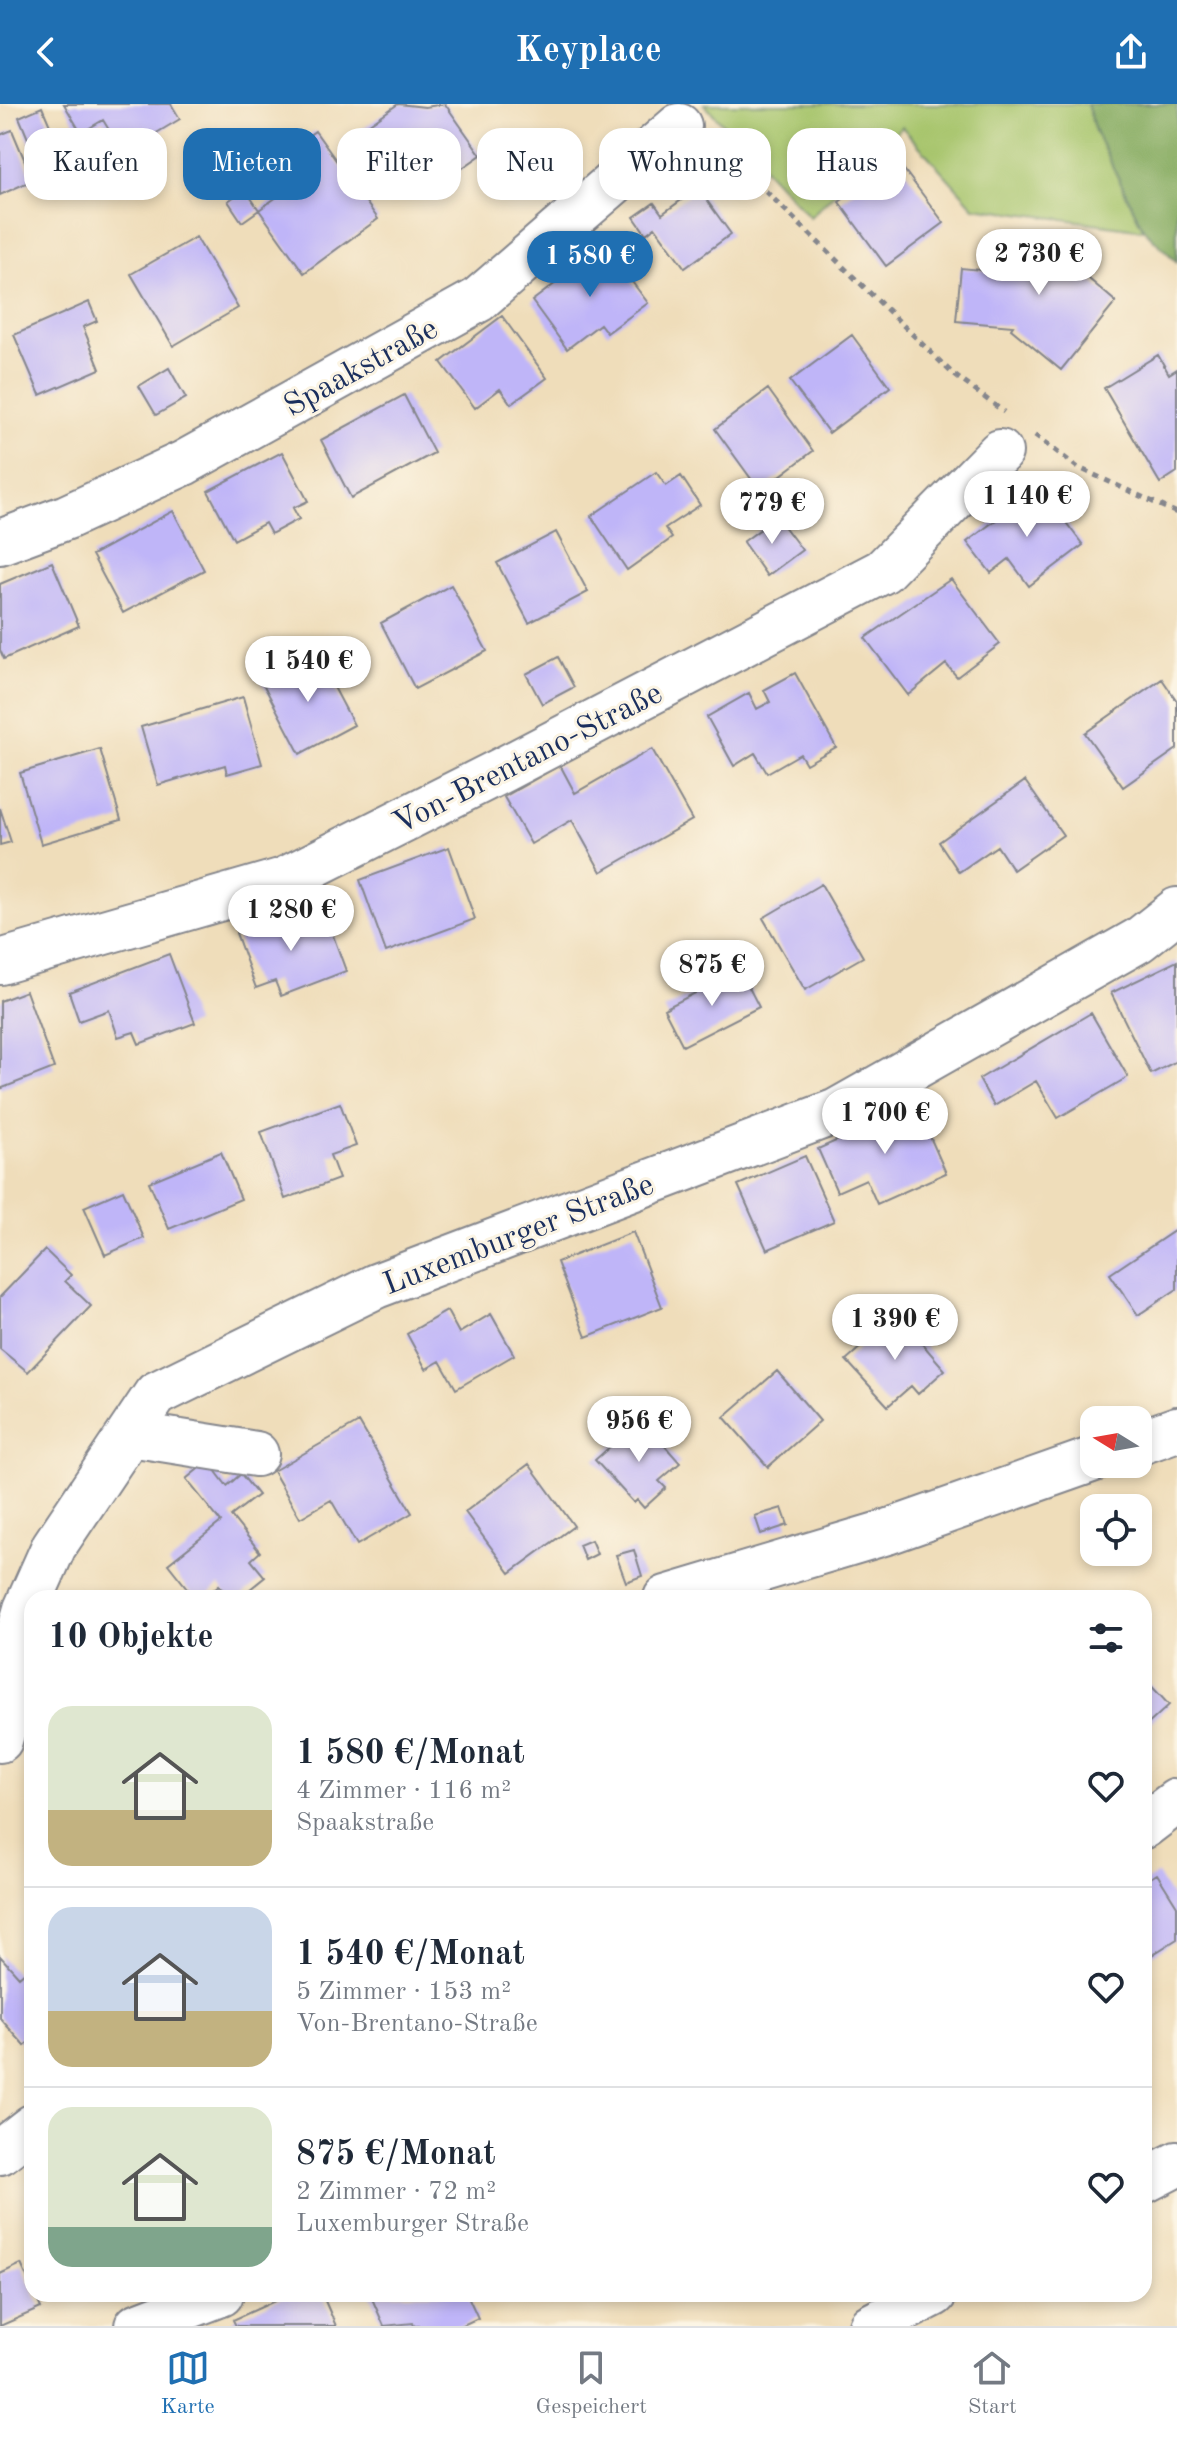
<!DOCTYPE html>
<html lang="de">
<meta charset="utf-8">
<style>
:root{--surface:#fff;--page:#f6f6f7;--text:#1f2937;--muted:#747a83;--line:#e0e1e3;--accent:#1f6fb2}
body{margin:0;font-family:"Old Standard TT",serif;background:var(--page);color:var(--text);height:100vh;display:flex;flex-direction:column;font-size:30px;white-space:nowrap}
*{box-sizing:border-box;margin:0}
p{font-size:26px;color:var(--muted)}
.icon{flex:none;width:44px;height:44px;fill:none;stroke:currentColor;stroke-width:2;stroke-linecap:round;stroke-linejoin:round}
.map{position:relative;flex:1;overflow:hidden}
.side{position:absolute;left:24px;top:1486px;width:1128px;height:712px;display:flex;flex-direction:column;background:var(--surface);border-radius:24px;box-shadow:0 4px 12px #0003}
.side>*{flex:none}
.top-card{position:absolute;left:24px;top:24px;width:1130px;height:72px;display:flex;gap:16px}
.needle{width:52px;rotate:281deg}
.buttons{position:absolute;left:1080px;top:1302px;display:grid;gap:16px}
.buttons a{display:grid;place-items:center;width:72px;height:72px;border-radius:16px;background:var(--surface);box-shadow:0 4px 12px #0003;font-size:40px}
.price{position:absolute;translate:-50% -68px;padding:0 18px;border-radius:28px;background:#fff;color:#222;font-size:26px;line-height:52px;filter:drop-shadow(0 2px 4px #0008)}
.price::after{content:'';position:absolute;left:50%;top:48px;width:24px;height:18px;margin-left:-12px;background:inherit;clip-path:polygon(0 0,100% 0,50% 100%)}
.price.current{background:var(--accent);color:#fff}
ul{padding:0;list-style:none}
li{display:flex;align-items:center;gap:24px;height:200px;padding:0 24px}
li+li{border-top:2px solid var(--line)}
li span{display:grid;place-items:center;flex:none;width:224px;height:160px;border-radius:24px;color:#555}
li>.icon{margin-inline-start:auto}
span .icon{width:96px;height:96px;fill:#fffc;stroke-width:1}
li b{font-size:34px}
h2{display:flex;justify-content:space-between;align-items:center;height:96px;padding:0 24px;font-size:34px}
.pill{padding:0 28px;border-radius:24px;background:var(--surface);box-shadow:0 4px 12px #0003;font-size:28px;line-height:72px}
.pill.current{background:var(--accent);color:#fff}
header{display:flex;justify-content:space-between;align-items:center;height:104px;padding:0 24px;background:var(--accent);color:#fff;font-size:36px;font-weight:600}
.dock{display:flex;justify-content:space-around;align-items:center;height:112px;border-top:2px solid var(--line);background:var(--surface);font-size:22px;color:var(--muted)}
.dock a{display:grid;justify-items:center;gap:4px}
.dock .current{color:var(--accent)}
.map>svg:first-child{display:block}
.green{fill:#a6c46b;stroke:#607a64;stroke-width:2}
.forest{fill:#84aa5f;stroke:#506c5e;stroke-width:2}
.building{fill:#bfb5f8}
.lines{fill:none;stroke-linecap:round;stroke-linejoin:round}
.minor-casing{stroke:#85868c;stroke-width:48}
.major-casing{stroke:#85868c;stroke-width:48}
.path{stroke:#85868c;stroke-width:5;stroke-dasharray:6 6;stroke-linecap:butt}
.minor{stroke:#fff;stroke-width:44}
.major{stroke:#fff;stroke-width:44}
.labels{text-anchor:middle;stroke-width:6;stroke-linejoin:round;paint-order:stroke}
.street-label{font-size:32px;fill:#1b2f5e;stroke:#fcf5e5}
</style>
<header><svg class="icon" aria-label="back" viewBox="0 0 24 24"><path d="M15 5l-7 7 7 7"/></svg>Keyplace<svg class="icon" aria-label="share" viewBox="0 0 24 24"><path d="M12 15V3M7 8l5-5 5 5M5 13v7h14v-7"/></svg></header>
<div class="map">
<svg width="1177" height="2222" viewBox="0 0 1177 2222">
<rect width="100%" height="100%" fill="#fcf5e5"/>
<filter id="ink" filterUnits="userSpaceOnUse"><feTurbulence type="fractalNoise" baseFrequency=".0125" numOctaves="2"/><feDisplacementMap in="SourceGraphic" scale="16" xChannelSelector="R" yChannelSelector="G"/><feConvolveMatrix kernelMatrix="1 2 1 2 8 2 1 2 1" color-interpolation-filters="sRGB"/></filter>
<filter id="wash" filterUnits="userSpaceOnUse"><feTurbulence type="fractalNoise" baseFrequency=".006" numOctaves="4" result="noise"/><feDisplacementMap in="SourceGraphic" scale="32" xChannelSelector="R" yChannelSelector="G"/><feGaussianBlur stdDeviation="1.8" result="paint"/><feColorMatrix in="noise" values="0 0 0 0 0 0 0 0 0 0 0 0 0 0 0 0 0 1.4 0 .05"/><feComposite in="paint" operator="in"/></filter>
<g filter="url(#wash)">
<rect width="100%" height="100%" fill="#efddba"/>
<path class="green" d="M704,0H1087L1095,27L1144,126L974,103L902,23L810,113Z"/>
<path class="forest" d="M1087,0H1177V158L1144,126L1095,27Z"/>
<g id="blocks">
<path class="building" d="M64,0H171L180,15L123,49L103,16L81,29Z
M398,0L425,3L445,0L481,51L431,86L421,72L399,87L358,28Z
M42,3L54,31L31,42L19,13Z
M12,26L33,76L0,91V31Z
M315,27L378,115L304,169L259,106L289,84L271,59Z
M896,55L944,119L886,162L839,98Z
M698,84L731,130L685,164L655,123L646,130L634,113L654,99L662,110Z
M245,85L259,106L242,118L228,97Z
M1024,127L1084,130L1082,169L1116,198L1061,266L1011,225L1013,222L956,217L961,164L1022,170Z
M196,133L238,204L173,242L131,170Z
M605,142L648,199L607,229L600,220L567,245L532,197Z
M89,198L97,217L83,223L100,265L40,291L14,231Z
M502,212L547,274L511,300L500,285L475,304L441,258Z
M852,231L890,283L829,329L790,277Z
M1158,251L1169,270L1177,265V368L1160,379L1104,284Z
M169,264L186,294L156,311L139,282Z
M768,285L813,347L760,387L715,325Z
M404,291L434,349L351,394L321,336Z
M282,348L308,397L293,404L299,415L271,430L265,419L234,436L208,387Z
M656,368L666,382L681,372L700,401L665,424L672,434L627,466L591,412Z
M1039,383L1083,441L1029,482L1009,455L991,469L967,438Z
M173,407L204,466L123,509L92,451Z
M777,413L802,446L767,472L743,438Z
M556,428L588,488L529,519L497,459Z
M52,458L79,522L4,555L0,546V480Z
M951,475L1000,540L957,573L946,560L908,591L865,534Z
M451,481L487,547L415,585L381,519Z
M316,549L354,621L300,650L262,578Z
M558,553L574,583L542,600L526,570Z
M795,569L836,643L806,660L800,650L767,669L755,649L734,662L707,613L749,589L757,605L770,598L764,586Z
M1162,575L1177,597V645L1123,683L1085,629Z
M243,593L262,660L227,670L225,661L158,681L141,623Z
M100,645L121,716L41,740L20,669Z
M652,645L692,716L601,768L572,716L531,740L504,693L560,661L575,689Z
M1025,677L1063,731L1013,766L997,742L959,768L939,738Z
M0,704L11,738L0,741Z
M449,743L475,815L386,848L360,776Z
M821,780L863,853L805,886L763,814Z
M324,807L346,867L281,892L275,877L256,884L236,829L283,812L286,822Z
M169,850L195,919L139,940L134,928L118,933L109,906L79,917L69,888Z
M1177,857V957L1151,970L1111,889Z
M740,866L759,903L683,942L664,905Z
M26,887L54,964L0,985V897Z
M1091,909L1128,973L1058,1014L1036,977L994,1002L979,975Z
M340,999L356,1042L330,1051L339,1075L285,1095L261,1028Z
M916,1001L946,1069L877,1100L866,1075L837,1088L818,1045Z
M221,1048L241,1095L169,1125L149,1078Z
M805,1052L834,1117L767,1146L738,1081Z
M123,1086L144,1134L105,1151L84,1103Z
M1177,1125V1185L1138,1211L1110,1170Z
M633,1128L662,1203L586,1233L557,1158Z
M45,1146L71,1171L65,1177L91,1202L28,1268L0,1245V1193Z
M447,1207L459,1229L491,1210L514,1251L456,1285L440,1257L426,1265L407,1230Z
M897,1211L945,1266L918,1290L911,1282L888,1302L846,1256Z
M777,1267L820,1317L768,1363L724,1313Z
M641,1315L680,1359L659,1377L666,1384L644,1404L637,1396L634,1399L595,1356Z
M359,1318L412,1409L357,1441L331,1396L300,1414L273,1367Z
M208,1357L227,1382L241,1370L258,1391L231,1412L260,1448L251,1456L265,1473L239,1494H229L219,1481L203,1494H195L168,1460L221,1418L186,1375Z
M529,1360L574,1422L510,1469L465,1408Z
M782,1404L788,1421L761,1430L755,1412Z
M591,1436L597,1450L585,1456L579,1441Z
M634,1446L642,1472L626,1478L616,1451Z
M1144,1574L1169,1601L1144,1624Z
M1157,1770L1177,1802V1835L1144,1856V1778Z
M0,1852L19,1873L32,1862V1936L25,1942L0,1914Z
M21,2160L41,2204L0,2222V2170Z
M290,2190H322L336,2222H236L233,2216Z
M370,2190H467L478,2214L461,2222H414L413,2219L384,2222Z"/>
</g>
</g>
<g filter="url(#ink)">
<use href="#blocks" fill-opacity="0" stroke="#85868c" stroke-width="2"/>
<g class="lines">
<g class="minor-casing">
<path id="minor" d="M0,438L67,413L184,359L478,196L679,22
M0,858L284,776L504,665L883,467L1000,348
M130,1330L256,1350
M1138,1339L1177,1325
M666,1494L887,1428L1094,1355
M0,1636L7,1612L14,1546L26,1505L54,1442L156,1290L376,1182L837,1007L1139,836L1177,806
M1144,1722L1177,1697
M0,2048L32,2023
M137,2222L221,2190"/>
</g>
<g class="major-casing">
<path id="major" d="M1144,2077L1177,2060
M871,2222L934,2190"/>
</g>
<path class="path" d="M710,42L739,61L953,270L1004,308
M1035,331L1077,363L1177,409"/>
<use href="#minor" class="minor"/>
<use href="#major" class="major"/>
</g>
</g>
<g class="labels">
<g class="street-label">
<text transform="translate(360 262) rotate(-29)" y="11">Spaakstraße</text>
<text transform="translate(527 653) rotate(-27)" y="11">Von-Brentano-Straße</text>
<text transform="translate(518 1129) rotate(-21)" y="11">Luxemburger Straße</text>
</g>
</g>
</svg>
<div class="buttons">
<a><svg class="needle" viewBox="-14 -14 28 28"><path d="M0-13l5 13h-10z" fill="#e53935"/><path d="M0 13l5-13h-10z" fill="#747a83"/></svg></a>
<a><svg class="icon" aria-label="locate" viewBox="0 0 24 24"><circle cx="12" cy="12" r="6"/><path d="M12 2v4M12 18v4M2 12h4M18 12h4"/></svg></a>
</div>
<b class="price" style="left:1039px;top:193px">2 730 €</b>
<b class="price current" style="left:590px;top:195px">1 580 €</b>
<b class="price" style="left:1027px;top:435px">1 140 €</b>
<b class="price" style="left:772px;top:442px">779 €</b>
<b class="price" style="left:308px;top:600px">1 540 €</b>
<b class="price" style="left:291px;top:849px">1 280 €</b>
<b class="price" style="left:712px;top:904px">875 €</b>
<b class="price" style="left:885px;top:1052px">1 700 €</b>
<b class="price" style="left:895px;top:1258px">1 390 €</b>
<b class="price" style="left:639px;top:1360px">956 €</b>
<div class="top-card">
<a class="pill">Kaufen</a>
<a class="pill current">Mieten</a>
<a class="pill">Filter</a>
<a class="pill">Neu</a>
<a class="pill">Wohnung</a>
<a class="pill">Haus</a>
</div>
<section class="side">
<h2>10 Objekte<svg class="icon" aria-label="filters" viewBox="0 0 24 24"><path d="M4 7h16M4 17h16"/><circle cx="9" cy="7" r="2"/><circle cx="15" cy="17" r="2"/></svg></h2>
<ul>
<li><span style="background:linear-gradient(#dfe7d0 65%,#c2b280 0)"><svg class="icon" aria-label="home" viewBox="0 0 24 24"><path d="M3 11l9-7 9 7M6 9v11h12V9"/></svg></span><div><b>1 580 €/Monat</b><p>4 Zimmer · 116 m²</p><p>Spaakstraße</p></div><svg class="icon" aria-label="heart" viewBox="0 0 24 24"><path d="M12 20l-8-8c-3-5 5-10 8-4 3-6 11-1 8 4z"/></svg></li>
<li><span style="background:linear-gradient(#c9d6e8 65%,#c2b280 0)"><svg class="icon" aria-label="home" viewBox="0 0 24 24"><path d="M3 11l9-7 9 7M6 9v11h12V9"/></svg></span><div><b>1 540 €/Monat</b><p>5 Zimmer · 153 m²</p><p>Von-Brentano-Straße</p></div><svg class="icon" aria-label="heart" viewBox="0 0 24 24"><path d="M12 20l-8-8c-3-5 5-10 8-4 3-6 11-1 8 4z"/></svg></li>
<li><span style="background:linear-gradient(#dfe7d0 75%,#7fa58c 0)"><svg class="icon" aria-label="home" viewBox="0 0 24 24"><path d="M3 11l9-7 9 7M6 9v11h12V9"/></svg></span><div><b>875 €/Monat</b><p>2 Zimmer · 72 m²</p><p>Luxemburger Straße</p></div><svg class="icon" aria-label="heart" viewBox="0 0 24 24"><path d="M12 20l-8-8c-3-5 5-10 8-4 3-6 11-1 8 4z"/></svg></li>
</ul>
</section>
</div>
<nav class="dock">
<a class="current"><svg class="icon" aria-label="map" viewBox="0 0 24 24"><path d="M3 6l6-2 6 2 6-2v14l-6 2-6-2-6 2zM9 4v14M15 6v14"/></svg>Karte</a>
<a><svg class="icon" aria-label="saved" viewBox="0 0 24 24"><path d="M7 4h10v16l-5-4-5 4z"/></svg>Gespeichert</a>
<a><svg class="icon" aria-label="home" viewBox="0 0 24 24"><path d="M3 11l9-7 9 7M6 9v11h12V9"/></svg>Start</a>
</nav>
